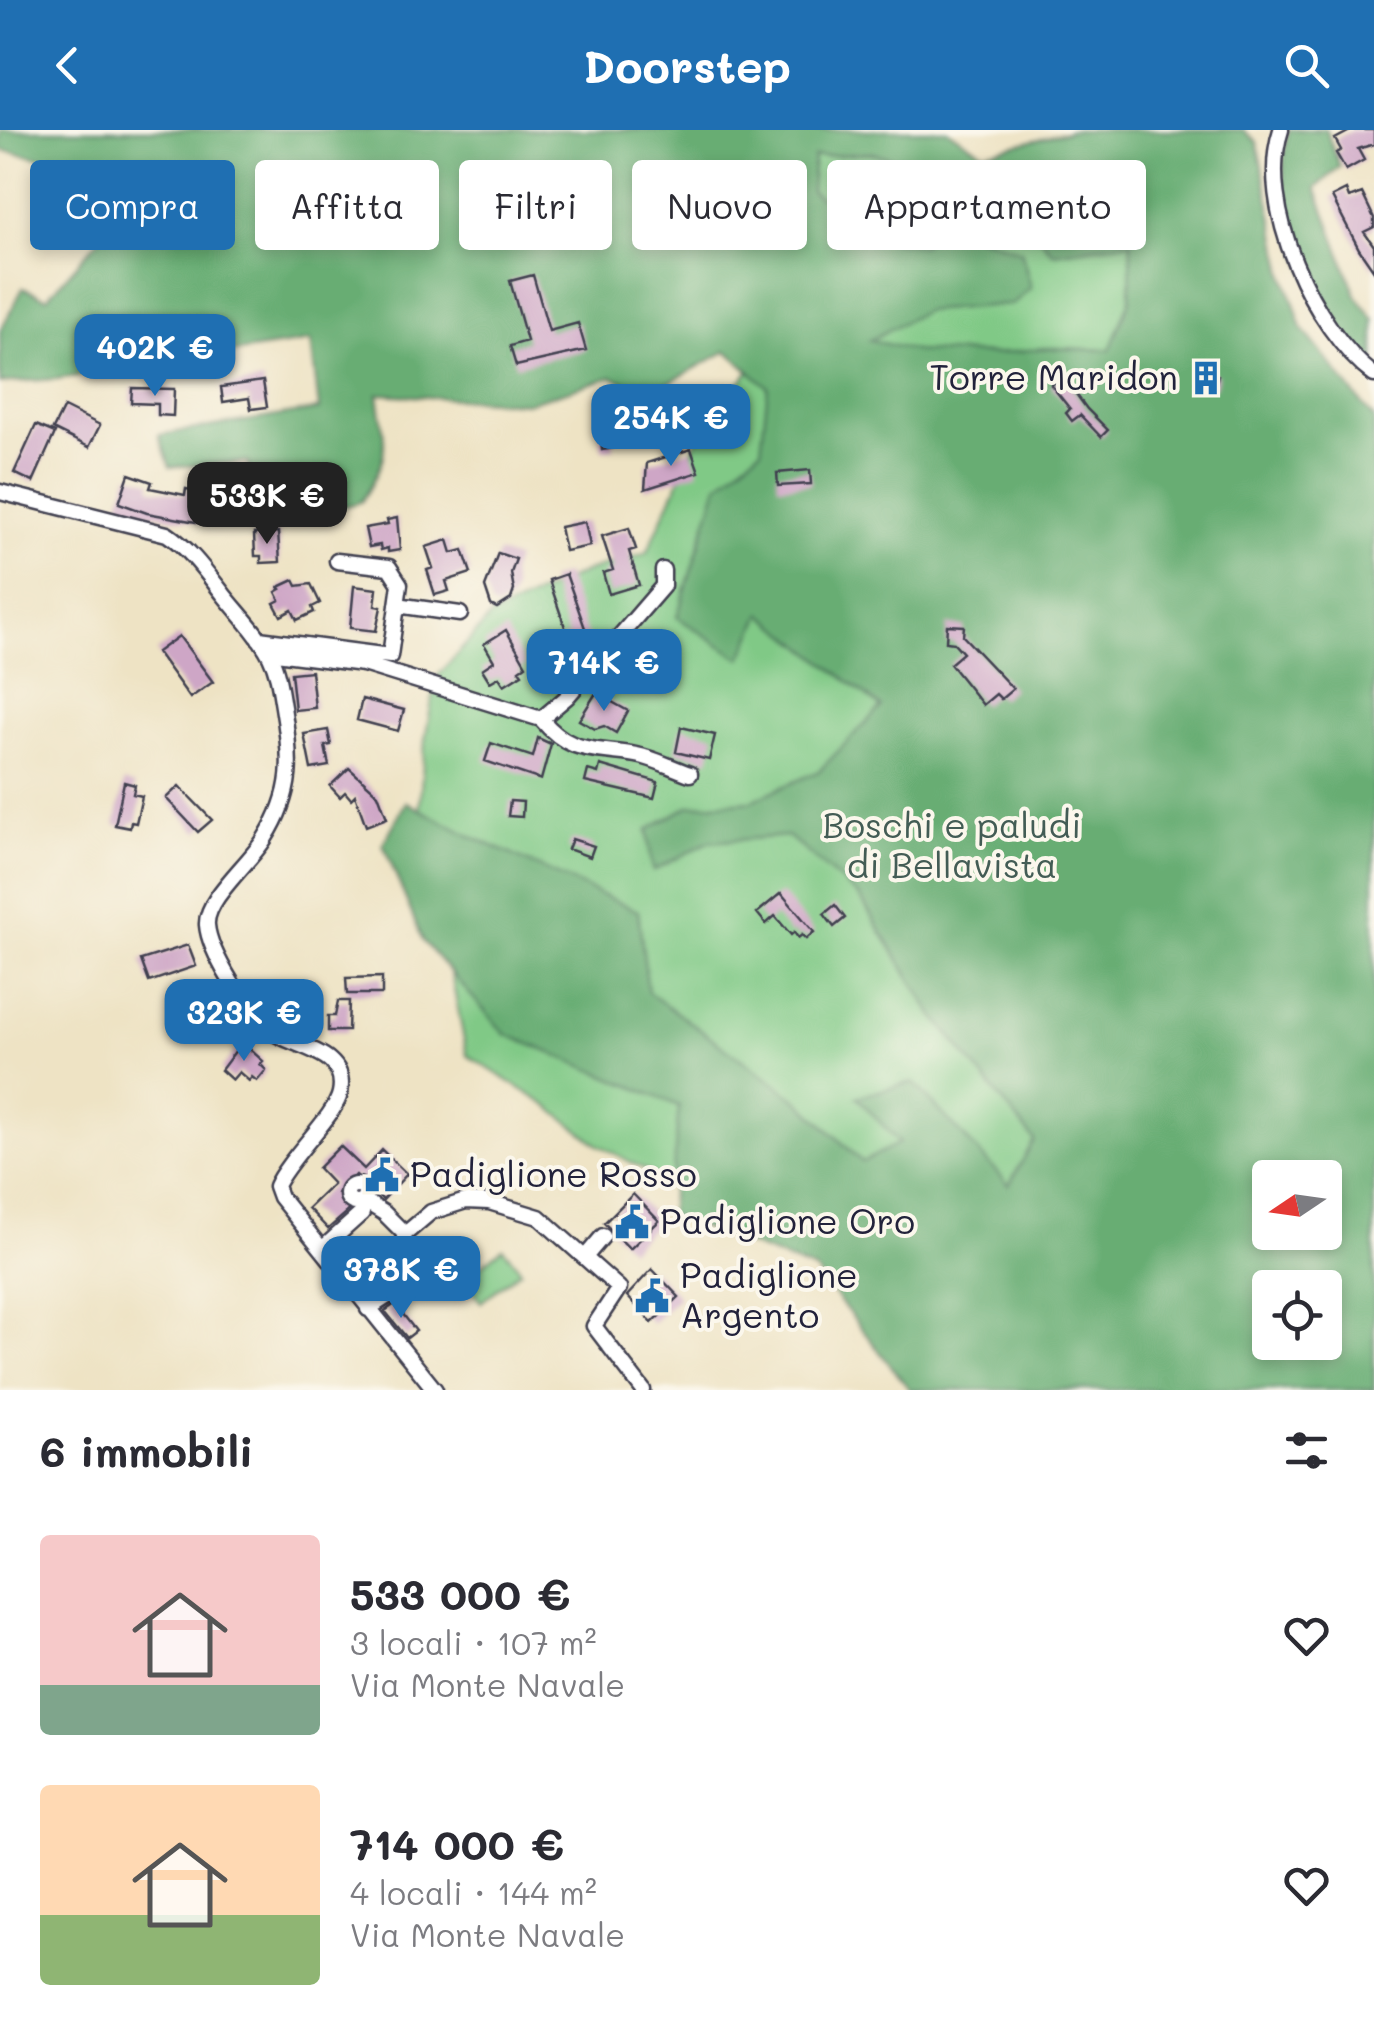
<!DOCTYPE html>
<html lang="it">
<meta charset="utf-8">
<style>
:root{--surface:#fff;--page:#f7f7f7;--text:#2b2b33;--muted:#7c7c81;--accent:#1f6fb2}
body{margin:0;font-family:Mali,sans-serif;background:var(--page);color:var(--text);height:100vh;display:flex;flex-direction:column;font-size:38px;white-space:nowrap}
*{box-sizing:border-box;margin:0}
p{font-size:32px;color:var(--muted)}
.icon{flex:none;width:55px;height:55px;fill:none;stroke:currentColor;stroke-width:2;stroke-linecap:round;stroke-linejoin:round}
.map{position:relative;height:1260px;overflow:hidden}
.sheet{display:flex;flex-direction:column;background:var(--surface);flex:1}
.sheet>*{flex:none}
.guide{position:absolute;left:30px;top:30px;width:1315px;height:90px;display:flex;gap:20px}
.needle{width:65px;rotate:257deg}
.fabs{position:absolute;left:1252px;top:1030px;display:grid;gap:20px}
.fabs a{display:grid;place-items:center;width:90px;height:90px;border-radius:10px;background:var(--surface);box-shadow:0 5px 15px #0003;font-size:50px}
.price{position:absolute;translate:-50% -85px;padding:0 22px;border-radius:20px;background:var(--accent);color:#fff;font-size:32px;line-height:65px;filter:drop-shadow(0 2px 5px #0008)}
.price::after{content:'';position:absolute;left:50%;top:60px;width:30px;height:22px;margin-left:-15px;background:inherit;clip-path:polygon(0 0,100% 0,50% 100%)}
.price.selected{background:#222;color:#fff}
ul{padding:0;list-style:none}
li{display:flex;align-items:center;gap:30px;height:250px;padding:0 40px}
li span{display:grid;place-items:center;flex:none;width:280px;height:200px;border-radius:10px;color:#555}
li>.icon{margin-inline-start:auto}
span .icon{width:120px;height:120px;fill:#fffc;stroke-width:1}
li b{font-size:42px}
h2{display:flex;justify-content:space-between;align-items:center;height:120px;padding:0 40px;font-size:42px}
.pill{padding:0 35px;border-radius:10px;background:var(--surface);box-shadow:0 5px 15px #0003;font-size:35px;line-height:90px}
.pill.selected{background:var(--accent);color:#fff}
header{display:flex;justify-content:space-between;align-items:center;height:130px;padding:0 40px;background:var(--accent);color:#fff;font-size:45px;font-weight:800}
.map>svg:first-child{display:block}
.green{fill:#80c986;stroke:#517660;stroke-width:2.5;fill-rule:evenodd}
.forest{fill:#68ad73;stroke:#456857;stroke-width:2.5;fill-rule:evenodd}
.building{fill:#cea6c6}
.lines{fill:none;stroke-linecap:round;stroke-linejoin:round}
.minor-casing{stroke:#413f50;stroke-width:19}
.minor{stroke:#fff;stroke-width:14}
.labels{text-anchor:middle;stroke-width:8;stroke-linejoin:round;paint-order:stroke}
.poi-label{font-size:35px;fill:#22223b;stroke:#fbf7ec;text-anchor:start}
.park-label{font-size:35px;fill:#435c55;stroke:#fbf7ec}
</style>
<header><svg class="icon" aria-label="back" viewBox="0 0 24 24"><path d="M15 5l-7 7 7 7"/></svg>Doorstep<svg class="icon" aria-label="search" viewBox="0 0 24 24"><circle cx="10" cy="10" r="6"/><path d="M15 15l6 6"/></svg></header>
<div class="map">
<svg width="1374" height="1260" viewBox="0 0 1374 1260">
<rect width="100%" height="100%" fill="#fbf7ec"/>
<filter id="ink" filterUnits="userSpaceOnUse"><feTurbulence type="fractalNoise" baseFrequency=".01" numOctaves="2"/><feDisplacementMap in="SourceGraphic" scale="20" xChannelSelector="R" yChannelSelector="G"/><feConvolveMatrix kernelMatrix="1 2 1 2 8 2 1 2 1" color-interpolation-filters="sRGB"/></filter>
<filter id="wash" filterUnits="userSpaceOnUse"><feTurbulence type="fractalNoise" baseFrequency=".0048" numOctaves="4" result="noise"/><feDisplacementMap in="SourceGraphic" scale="40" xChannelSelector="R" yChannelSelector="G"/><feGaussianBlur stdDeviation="2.25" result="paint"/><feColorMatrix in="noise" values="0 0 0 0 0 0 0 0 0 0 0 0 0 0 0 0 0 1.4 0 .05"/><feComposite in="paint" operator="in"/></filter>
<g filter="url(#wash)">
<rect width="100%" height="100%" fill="#eee3c4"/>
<path class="green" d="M870,23L993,53L1053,123L1131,111L1130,170L1111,220L1056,218L1234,387L1374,1260L805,1123L598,1015L548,976L467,925L419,683L425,610L436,548L491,486L587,441L647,423L702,299L749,241L802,149L893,111L879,109L810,61L814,27ZM949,96L1021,121L1031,157L921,115ZM1270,1048H1325V1102H1270ZM1270,1158H1325V1212H1270Z
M503,1118L521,1140L481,1172L463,1150Z"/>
<path class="forest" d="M0,0H947L984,23L1073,0H1243L1257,12L1284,143L1302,198L1374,289V1260H910L815,1140L669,1085L679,976L505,904L423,811L383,714L406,672L468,705L638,781L648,862L799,971L862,1032L899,1013L857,967L913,952L1009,1055L1034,1010L933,885L860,767L788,706L708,712L653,741L647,700L689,676L751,671L819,641L881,577L762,484L741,529L677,487L718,355L761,319L768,257L727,221L650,263L612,247L527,273L378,264C385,318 392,323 361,372L331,380L256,364L247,332L170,337L159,305L319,279L311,211L57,249L0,253V201L23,158L47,168L115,91L119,43L0,20ZM871,23L993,53L1053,123L1131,112L1130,170L1110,220L1045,218L996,224L915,221L870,210L925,181L1013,174L1031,157L1021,121L949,96L921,115L879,109L811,61L814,27ZM1270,1048H1325V1102H1270ZM1270,1158H1325V1212H1270Z
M1289,0H1326L1340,37L1316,58L1356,165L1374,189V232C1312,189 1267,72 1289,0Z"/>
<g id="blocks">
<path class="building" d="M1352,0H1374V14L1358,19L1364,30L1346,40L1336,23L1341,20L1335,9Z
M1346,60L1349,68L1362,63L1374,88V97L1364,102L1374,116V141L1359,119L1332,67Z
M533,145L549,201L578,193L586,220L516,236L510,216L527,211L510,151Z
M1198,239L1218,245L1215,258L1195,252Z
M1062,245L1087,279L1108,300L1101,307L1080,285L1072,291L1066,283L1070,279L1051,255Z
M263,251L267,277L251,279L249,268L223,272L221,257Z
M132,258L174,259L173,286L158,285V274L131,273Z
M64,277L100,295L89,317L53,299Z
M646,282L649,293L612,304L614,318L602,320L599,290L610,288V292Z
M36,295L55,303L33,352L14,343Z
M691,319L699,342L645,359L647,333Z
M810,340L811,354L778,356L777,343Z
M129,344L152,352L150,358L185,365L186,359L197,361L196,365L226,371L224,383L209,381L207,394L147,383L119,373Z
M397,388L400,420L388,422V418L381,420L380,415L369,417L365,398L388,394L387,390Z
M585,392L590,416L565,421L560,397Z
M629,398L636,419L629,421L639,455L609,464L603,443L613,440L602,406Z
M278,402L280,432L261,433V426H255L254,404Z
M448,410L452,423L463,420L471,443L446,451L449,461L435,465L427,440L433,438L426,417Z
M498,423L516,429L511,443L514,460L511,469L497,478L491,475L485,457Z
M566,444L593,521L565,531L564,527L558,529L552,512L568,506L549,450Z
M294,450L297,456L311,454L320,473L312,477L314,482L297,490L292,480L281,486L274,473L280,470L276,462L281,459L279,457Z
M354,456L377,459L375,476L381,477L376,501L350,498Z
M947,495L964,496L963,506L1013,559L1001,569L996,564L983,575L950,534L963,523L954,513L946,512Z
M506,500L526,535L519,540L522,544L504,555L499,547L490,552L482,539L494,531L484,514Z
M179,506L213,552L190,568L157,522Z
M311,541L315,578L295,580L291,543Z
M596,563L628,581L616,603L604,596L595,599L579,590Z
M362,569L404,580L398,601L357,590Z
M681,597L715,605L709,630L676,622Z
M328,600L331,615L325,616L329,636L311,639L304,604Z
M538,608L551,614L541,650L485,631L491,613L533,627Z
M600,635L658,652L654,668L585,652L588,640L598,643Z
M349,638L378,664L387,688L366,696L355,665L351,669L345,662L340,667L330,656Z
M124,652L135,655L133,664L142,666L136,693L131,692L130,698L115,695Z
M179,656L212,690L198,702L166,668Z
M510,671L523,672L522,687L508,686Z
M572,709L594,716L590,727L568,719Z
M781,763L814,802L806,809L802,805L798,808L794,802L791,805L775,786L766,794L757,783Z
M835,775L845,788L834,797L824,784Z
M188,815L196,836L149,852L141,830Z
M382,847V864H347L346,848Z
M338,871H349L348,901H328V886H335Z
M242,912L263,931L260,934L266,940L257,951L252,947L249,951L239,942L232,950L221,940Z
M340,1016L364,1039L382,1020L407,1044L383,1070L356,1045L338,1063L352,1078L328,1099L308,1078L333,1054L318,1038Z
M633,1064L659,1091L630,1119L604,1093Z
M652,1139L679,1167L652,1193L627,1166Z
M395,1174L416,1201L407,1208L385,1181Z"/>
</g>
</g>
<g filter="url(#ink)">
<use href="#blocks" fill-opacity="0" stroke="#413f50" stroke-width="2.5"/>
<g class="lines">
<g class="minor-casing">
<path id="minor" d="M1281,0C1256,75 1313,199 1374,245
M0,362L167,404C191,420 206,442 224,465C239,484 259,504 270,526C278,542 280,559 283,577C292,629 294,662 265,708C251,732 205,769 207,795C209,822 247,882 268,899C293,919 349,919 340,963C336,985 288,1029 276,1056L280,1067L435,1260
M397,475L460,484
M259,509L390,526L400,454L389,437L337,431
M268,522L363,534L541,589C572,626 593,617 636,625C654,628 672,638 690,644
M541,589L567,567L663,456V440
M347 1064a9 9 0 1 1 18 0a9 9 0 1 1-18 0Z
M322,1119L362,1083L363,1070L384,1083L405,1104L431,1082L466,1071L489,1072L539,1087L619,1158L594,1196L643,1260
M586,1126L603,1106
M368,1179L388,1166L405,1104"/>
</g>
<use href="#minor" class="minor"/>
</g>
</g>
<defs>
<g id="building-bare" transform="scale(2.7)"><path d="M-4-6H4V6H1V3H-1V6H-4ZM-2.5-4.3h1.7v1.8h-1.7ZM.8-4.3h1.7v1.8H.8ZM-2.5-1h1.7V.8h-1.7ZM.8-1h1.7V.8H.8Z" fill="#1f6fb2" stroke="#fbf7ec" stroke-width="2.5" paint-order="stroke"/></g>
<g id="civic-bare" transform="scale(2.7)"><path d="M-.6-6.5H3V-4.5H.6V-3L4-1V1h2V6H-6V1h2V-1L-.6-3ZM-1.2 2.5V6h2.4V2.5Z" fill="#1f6fb2" stroke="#fbf7ec" stroke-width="2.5" paint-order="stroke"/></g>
</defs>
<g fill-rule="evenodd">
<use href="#building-bare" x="1206" y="248"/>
<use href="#civic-bare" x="382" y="1045"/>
<use href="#civic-bare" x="632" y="1092"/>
<use href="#civic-bare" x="652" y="1166"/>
</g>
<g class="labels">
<g class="poi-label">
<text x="1178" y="260" text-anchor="end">Torre Maridon</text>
<text x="410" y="1057">Padiglione Rosso</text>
<text x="660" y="1104">Padiglione Oro</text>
<text x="680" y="1158">Padiglione<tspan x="680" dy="40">Argento</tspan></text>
</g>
<g class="park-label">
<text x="952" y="708">Boschi e paludi<tspan x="952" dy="40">di Bellavista</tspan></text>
</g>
</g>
</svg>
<div class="fabs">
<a><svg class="needle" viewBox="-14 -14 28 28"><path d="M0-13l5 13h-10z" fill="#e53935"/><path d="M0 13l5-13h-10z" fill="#7c7c81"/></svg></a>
<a><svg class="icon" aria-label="locate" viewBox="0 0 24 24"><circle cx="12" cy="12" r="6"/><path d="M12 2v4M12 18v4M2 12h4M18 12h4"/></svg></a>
</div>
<b class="price" style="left:155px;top:269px">402K €</b>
<b class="price" style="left:671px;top:339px">254K €</b>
<b class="price selected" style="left:267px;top:417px">533K €</b>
<b class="price" style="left:604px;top:584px">714K €</b>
<b class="price" style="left:244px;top:934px">323K €</b>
<b class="price" style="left:401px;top:1191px">378K €</b>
<div class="guide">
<a class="pill selected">Compra</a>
<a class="pill">Affitta</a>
<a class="pill">Filtri</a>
<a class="pill">Nuovo</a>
<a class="pill">Appartamento</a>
</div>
</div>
<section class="sheet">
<h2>6 immobili<svg class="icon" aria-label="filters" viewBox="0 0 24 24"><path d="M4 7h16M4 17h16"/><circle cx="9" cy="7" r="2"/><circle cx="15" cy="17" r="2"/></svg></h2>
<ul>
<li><span style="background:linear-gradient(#f6c9c9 75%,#7fa58c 0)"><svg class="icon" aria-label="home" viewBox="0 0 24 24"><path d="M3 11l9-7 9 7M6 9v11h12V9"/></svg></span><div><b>533 000 €</b><p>3 locali · 107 m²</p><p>Via Monte Navale</p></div><svg class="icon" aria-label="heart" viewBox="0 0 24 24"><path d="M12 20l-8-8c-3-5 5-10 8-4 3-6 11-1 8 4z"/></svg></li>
<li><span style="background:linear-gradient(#ffd9b3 65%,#8fb573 0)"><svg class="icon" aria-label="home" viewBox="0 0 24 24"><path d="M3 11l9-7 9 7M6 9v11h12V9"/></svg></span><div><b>714 000 €</b><p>4 locali · 144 m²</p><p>Via Monte Navale</p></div><svg class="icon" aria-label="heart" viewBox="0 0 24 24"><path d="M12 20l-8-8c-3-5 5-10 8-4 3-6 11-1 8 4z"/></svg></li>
</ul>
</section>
